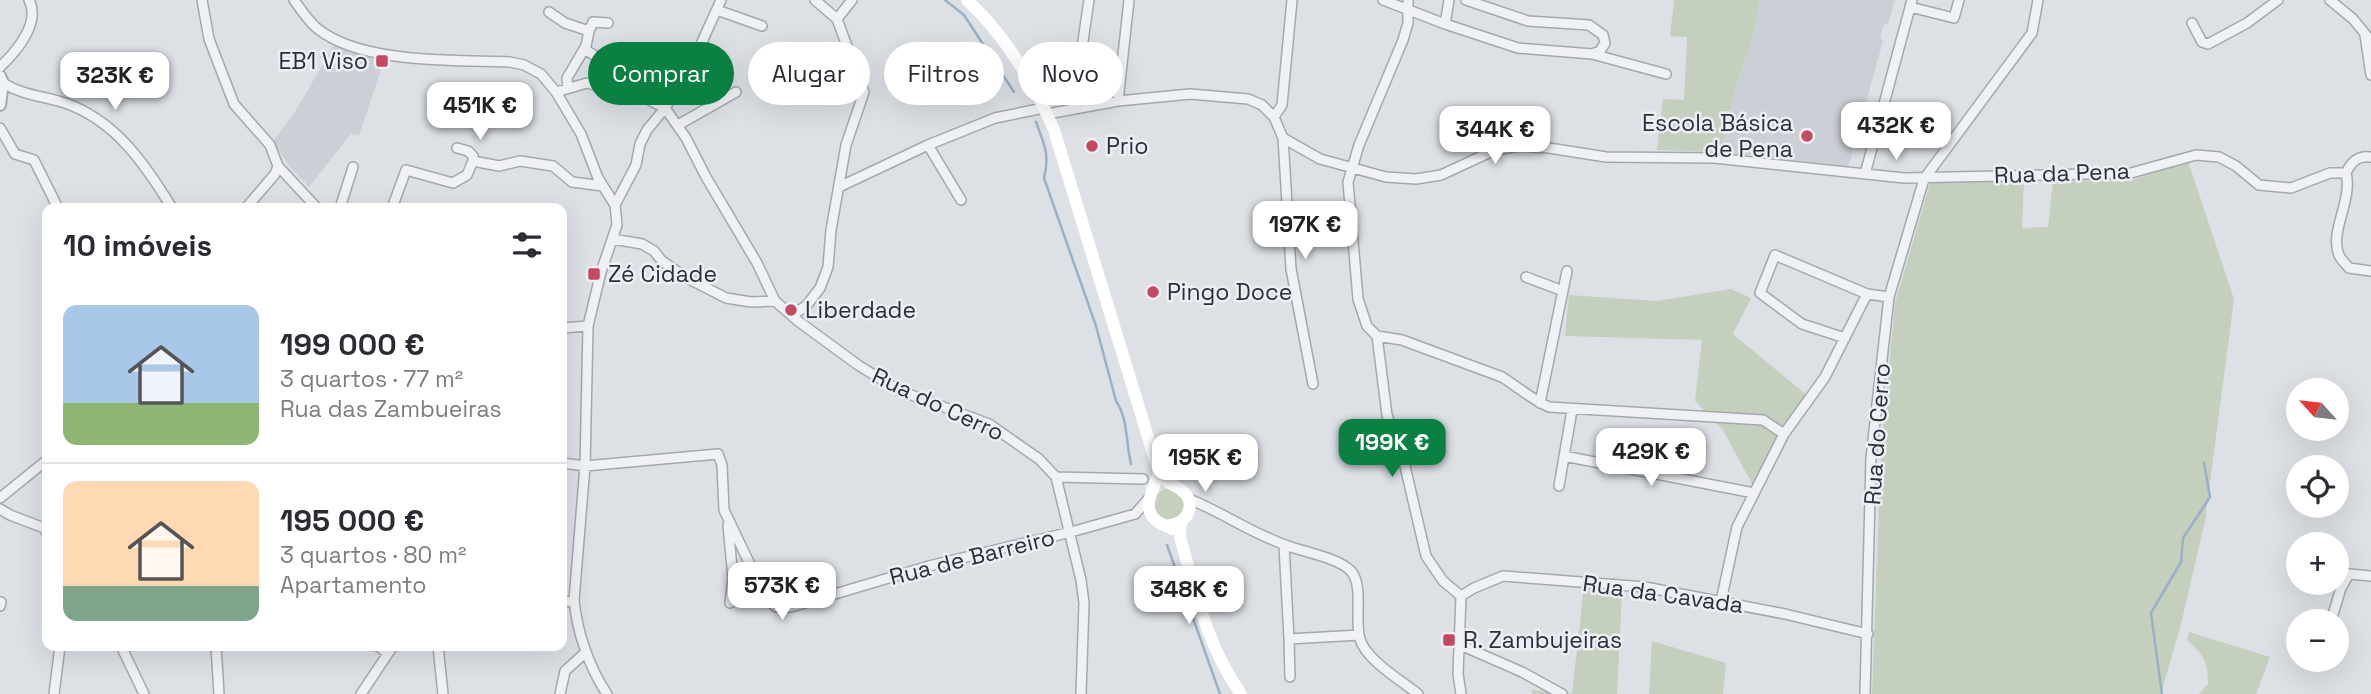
<!DOCTYPE html>
<html lang="pt">
<meta charset="utf-8">
<style>
:root{--surface:#fff;--page:#f2f2f3;--text:#2b2b33;--muted:#7c7c81;--line:#e1e1e2;--accent:#0b8043}
body{margin:0;font-family:"Space Grotesk",sans-serif;background:var(--page);color:var(--text);height:100vh;display:flex;flex-direction:column;font-size:26px;white-space:nowrap}
*{box-sizing:border-box;margin:0}
p{font-size:23px;color:var(--muted)}
.icon{flex:none;width:38px;height:38px;fill:none;stroke:currentColor;stroke-width:2;stroke-linecap:round;stroke-linejoin:round}
.map{position:relative;flex:1;overflow:hidden}
.drawer{position:absolute;left:42px;top:203px;width:525px;height:448px;display:flex;flex-direction:column;background:var(--surface);border-radius:14px;box-shadow:0 7px 28px #0002}
.drawer>*{flex:none}
.banner{position:absolute;left:588px;top:42px;width:665px;height:63px;display:flex;gap:14px}
.needle{width:46px;rotate:297deg}
.controls{position:absolute;left:2286px;top:378px;display:grid;gap:14px}
.controls a{display:grid;place-items:center;width:63px;height:63px;border-radius:50%;background:var(--surface);box-shadow:0 7px 28px #0002;font-size:35px}
.price{position:absolute;translate:-50% -60px;padding:0 16px;border-radius:14px;background:#fff;color:#222;font-size:23px;line-height:46px;filter:drop-shadow(0 2px 4px #0008)}
.price::after{content:'';position:absolute;left:50%;top:42px;width:21px;height:16px;margin-left:-10px;background:inherit;clip-path:polygon(0 0,100% 0,50% 100%)}
.price.on{background:var(--accent);color:#fff}
ul{padding:0;list-style:none}
li{display:flex;align-items:center;gap:21px;height:175px;padding:0 21px}
li+li{border-top:2px solid var(--line)}
li span{display:grid;place-items:center;flex:none;width:196px;height:140px;border-radius:14px;color:#555}
li>.icon{margin-inline-start:auto}
span .icon{width:84px;height:84px;fill:#fffc;stroke-width:1}
li b{font-size:30px}
h2{display:flex;justify-content:space-between;align-items:center;height:84px;padding:0 21px;font-size:30px}
.chip{padding:0 24px;border-radius:32px;background:var(--surface);box-shadow:0 7px 28px #0002;font-size:24px;line-height:63px}
.chip.on{background:var(--accent);color:#fff}
.map>svg:first-child{display:block}
.built{fill:#cbd0d7}
.green{fill:#c4cfbe}
.lines{fill:none;stroke-linecap:round;stroke-linejoin:round}
.stream{stroke:#9ab0c4;stroke-width:2.5}
.minor-casing{stroke:#a3a8af;stroke-width:12}
.tertiary-casing{stroke:#a3a8af;stroke-width:14}
.minor{stroke:#eff1f4;stroke-width:9}
.tertiary{stroke:#eff1f4;stroke-width:10}
.secondary{stroke:#fff;stroke-width:12}
.poi-dot{fill:#c44962;stroke:#eceff4;stroke-width:2.5}
.labels{text-anchor:middle;stroke-width:5;stroke-linejoin:round;paint-order:stroke}
.poi-label{font-size:23px;fill:#27303b;stroke:#eceff4;text-anchor:start}
.street-label{font-size:23px;fill:#27303b;stroke:#eceff4}
</style>
<div class="map">
<svg width="2371" height="694" viewBox="0 0 2371 694">
<rect width="100%" height="100%" fill="#dde1e6"/>
<path class="built" d="M1760,0H1895L1888,24H1884L1880,38L1883,41L1849,164L1847,166L1720,152L1737,83L1752,41Z
M334,45L384,61L359,136L351,134L309,187L290,167L275,145L274,140L296,110Z"/>
<path class="green" d="M1674,0H1760L1752,41L1737,83L1720,152L1657,150L1663,99L1684,100L1687,37L1670,36Z
M2188,161L2234,299L2205,521L2181,624L2161,694H1872L1881,450L1895,303L1930,183L2024,181L2022,228L2048,227L2053,181L2132,180Z
M1731,289L1751,298L1733,334L1814,401L1780,450L1758,499V495L1723,430L1695,401L1702,340L1565,336L1569,295L1656,301Z
M1154 504a15 15 0 1 1 30 0a15 15 0 1 1-30 0Z
M1584,587L1622,592L1617,694H1532V690L1572,693Z
M2189,632L2270,657L2256,694H2199L2208,684C2208,661 2204,655 2187,640Z
M1652,641L1726,663L1723,694H1649Z"/>
<g class="lines">
<path class="stream" d="M945,0L964,15L1014,92
M1036,122C1044,144 1050,154 1044,178L1096,326L1116,401C1128,418 1126,444 1131,464
M1167,545L1220,694
M2162,694L2151,613L2181,562L2183,538L2210,497L2204,463"/>
<g class="minor-casing">
<path id="minor" d="M202,0L209,39L234,104L270,145L278,166L275,174L246,208
M294,0C301,10 309,22 318,29C362,64 456,60 510,62L524,65L541,74L556,92L581,134L598,178L615,205L617,225L601,272L588,326L585,466L574,600C577,632 589,667 607,694
M1383,0L1445,24L1518,48L1592,54L1666,74
M1408,0V23L1403,40L1359,145L1348,182L1358,299L1367,326L1377,336L1387,415L1404,462L1426,556L1443,581L1461,596
M1466,0L1528,21L1589,25L1603,35L1605,43L1600,51L1592,54
M2330,0L2353,19L2371,41
M1910,7L1954,18L1959,0
M717,10L762,26
M549,12L565,23L589,31L586,46L567,78L568,88
M837,19L852,0
M2192,23L2202,42L2208,44L2247,23L2278,0
M1445,24L1449,0
M589,31L593,22L608,23
M2365,35L2371,75
M584,49L597,57
M0,67C16,52 41,23 29,0
M3,83C22,95 43,96 65,103C115,120 145,164 172,208
M556,92L587,83L637,94L665,108L686,138L706,177L757,263L775,301L798,321L858,365L898,390L989,424L1039,459L1056,477L1081,580L1084,603L1081,694
M1118,101L1129,0
M1073,109L1089,0
M1047,114L1118,101L1190,94L1248,99L1262,105L1274,117L1283,138L1320,159L1386,177L1416,179L1441,175L1495,150L1519,146L1549,148L1606,157L1714,158L1904,178L2131,173L2196,155L2219,157L2236,166L2259,185L2291,188L2330,173H2346
M1274,117L1282,105L1292,0
M678,125L736,92
M0,128L15,154L34,160L58,208
M1283,138L1291,269L1313,384
M928,145L961,200
M457,148L468,151L473,156V161
M278,166L317,208
M2346,173C2353,200 2329,232 2339,255C2341,260 2346,264 2349,268L2371,271
M2346,173C2351,162 2358,155 2371,157
M1865,174L1912,0
M839,187L928,145L995,118L1044,108
M615,205L636,165L640,144L647,130L665,108L692,64L721,0
M340,208L353,167
M392,208L406,170L453,183L467,175L473,161L499,166L520,161L553,166L572,182L603,186
M613,239L642,244L654,251L662,261L685,277L726,298L751,302L775,301
M1526,277L1563,291
M793,315L807,305L820,288L828,267L831,230L846,145L864,92L837,19L815,0
M562,328L588,326
M1377,336L1402,340L1502,377C1518,387 1531,399 1549,407L1763,420L1784,434
M1845,338L1802,324L1760,293L1775,255L1867,294L1889,297
M1540,403L1567,271
M1564,456L1754,493
M562,463L585,466L718,454L722,465L724,510L766,598L776,607H791L929,566L1071,532L1135,514L1149,498
M1056,477L1143,479
M1559,486L1572,410
M0,498L47,460
M1189,499C1224,513 1254,535 1291,547C1306,552 1340,559 1351,571C1364,586 1354,620 1360,639C1366,660 1402,681 1418,694
M0,509L10,515L44,528L47,533
M728,525L733,578L730,603
M1284,545L1289,639L1359,635
M2336,570L2349,574
M1461,596L1474,588L1503,576L1645,587L1785,614L1868,634
M1461,596L1458,674L1461,694
M1721,601L1737,527L1784,434L1825,377L1867,294
M562,603L574,600
M0,606L1,602
M2331,621L2341,588L2349,574L2371,576
M1289,639L1290,677
M1458,644L1522,672L1562,694
M121,646L144,694
M216,646L219,694
M378,646L387,653
M438,646L443,694
M54,694L60,646
M361,694L393,646
M560,694L565,671L586,652
M1865,694L1871,458L1889,297L1924,179L2032,33L2038,0"/>
</g>
<g class="tertiary-casing">
<path id="tertiary" d="M0,76L3,83L0,105"/>
</g>
<use href="#minor" class="minor"/>
<use href="#tertiary" class="tertiary"/>
<path class="secondary" d="M967,0C1004,34 1034,83 1054,130L1159,473C1163,477 1167,482 1171,484C1184,490 1195,499 1187,515C1183,522 1176,524 1168,526
M1159,473C1154,488 1140,509 1157,521C1162,526 1167,525 1172,529
M1181,522L1180,537C1196,593 1207,646 1241,694"/>
</g>
<g class="poi-dot">
<rect x="375" y="54" width="14" height="14" rx="3.5"/>
<circle cx="1807" cy="136" r="7"/>
<circle cx="1092" cy="146" r="7"/>
<rect x="587" y="267" width="14" height="14" rx="3.5"/>
<circle cx="1153" cy="292" r="7"/>
<circle cx="791" cy="310" r="7"/>
<rect x="1442" y="633" width="14" height="14" rx="3.5"/>
</g>
<g class="labels">
<g class="poi-label">
<text x="368" y="69" text-anchor="end">EB1 Viso</text>
<text x="1793" y="131" text-anchor="end">Escola Básica<tspan x="1793" dy="26">de Pena</tspan></text>
<text x="1106" y="154">Prio</text>
<text x="608" y="282">Zé Cidade</text>
<text x="1167" y="300">Pingo Doce</text>
<text x="805" y="318">Liberdade</text>
<text x="1463" y="648">R. Zambujeiras</text>
</g>
<g class="street-label">
<text transform="translate(2062 173) rotate(-2)" y="8">Rua da Pena</text>
<text transform="translate(938 404) rotate(25)" y="8">Rua do Cerro</text>
<text transform="translate(1877 434) rotate(-86)" y="8">Rua do Cerro</text>
<text transform="translate(972 557) rotate(-14)" y="8">Rua de Barreiro</text>
<text transform="translate(1663 594) rotate(8)" y="8">Rua da Cavada</text>
</g>
</g>
</svg>
<div class="controls">
<a><svg class="needle" viewBox="-14 -14 28 28"><path d="M0-13l5 13h-10z" fill="#e53935"/><path d="M0 13l5-13h-10z" fill="#7c7c81"/></svg></a>
<a><svg class="icon" aria-label="locate" viewBox="0 0 24 24"><circle cx="12" cy="12" r="6"/><path d="M12 2v4M12 18v4M2 12h4M18 12h4"/></svg></a>
<a>+</a>
<a>−</a>
</div>
<b class="price" style="left:115px;top:112px">323K €</b>
<b class="price" style="left:480px;top:142px">451K €</b>
<b class="price" style="left:1896px;top:162px">432K €</b>
<b class="price" style="left:1495px;top:166px">344K €</b>
<b class="price" style="left:1305px;top:261px">197K €</b>
<b class="price on" style="left:1392px;top:479px">199K €</b>
<b class="price" style="left:1651px;top:488px">429K €</b>
<b class="price" style="left:1205px;top:494px">195K €</b>
<b class="price" style="left:782px;top:622px">573K €</b>
<b class="price" style="left:1189px;top:626px">348K €</b>
<div class="banner">
<a class="chip on">Comprar</a>
<a class="chip">Alugar</a>
<a class="chip">Filtros</a>
<a class="chip">Novo</a>
</div>
<section class="drawer">
<h2>10 imóveis<svg class="icon" aria-label="filters" viewBox="0 0 24 24"><path d="M4 7h16M4 17h16"/><circle cx="9" cy="7" r="2"/><circle cx="15" cy="17" r="2"/></svg></h2>
<ul>
<li><span style="background:linear-gradient(#a9c7e8 70%,#8fb573 0)"><svg class="icon" aria-label="home" viewBox="0 0 24 24"><path d="M3 11l9-7 9 7M6 9v11h12V9"/></svg></span><div><b>199 000 €</b><p>3 quartos · 77 m²</p><p>Rua das Zambueiras</p></div></li>
<li><span style="background:linear-gradient(#ffd9b3 75%,#7fa58c 0)"><svg class="icon" aria-label="home" viewBox="0 0 24 24"><path d="M3 11l9-7 9 7M6 9v11h12V9"/></svg></span><div><b>195 000 €</b><p>3 quartos · 80 m²</p><p>Apartamento</p></div></li>
</ul>
</section>
</div>
